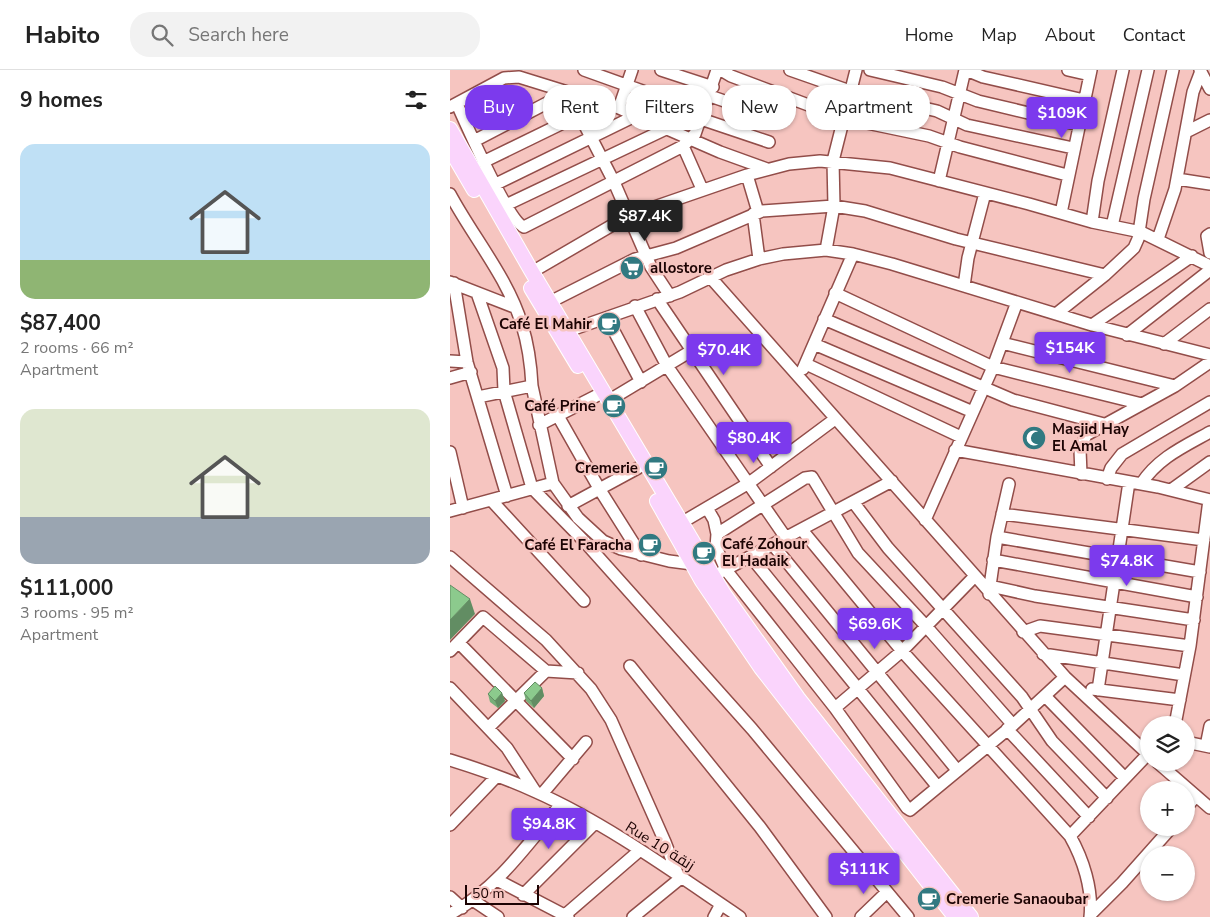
<!DOCTYPE html>
<meta charset="utf-8">
<style>
:root{--surface:#fff;--page:#f2f2f2;--text:#222;--muted:#767676;--line:#e0e0e0;--accent:#7c3aed}
body{margin:0;font-family:"Nunito Sans",Cairo,sans-serif;background:var(--page);color:var(--text);height:100vh;display:flex;flex-direction:column;font-size:19px;white-space:nowrap}
*{box-sizing:border-box;margin:0}
p{font-size:16px;color:var(--muted)}
.icon{flex:none;width:28px;height:28px;fill:none;stroke:currentColor;stroke-width:2;stroke-linecap:round;stroke-linejoin:round}
.map{position:relative;flex:1;overflow:hidden}
.side{display:flex;flex-direction:column;background:var(--surface);width:450px}
.side>*{flex:none}
.guide{position:absolute;left:15px;top:15px;width:475px;height:45px;display:flex;gap:10px}
.buttons{position:absolute;left:690px;top:646px;display:grid;gap:10px}
.buttons a{display:grid;place-items:center;width:55px;height:55px;border-radius:50%;background:var(--surface);box-shadow:0 1px 4px #0004;font-size:25px}
.scale{position:absolute;left:15px;bottom:12px;width:74px;box-sizing:border-box;padding-left:5px;border:2px solid #1c0303;border-top:0;font-size:14px;line-height:18px;white-space:nowrap;color:#1c0303;-webkit-text-stroke:4px #f6c5c0;paint-order:stroke}
.price{position:absolute;translate:-50% -42px;padding:0 11px;border-radius:5px;background:var(--accent);color:#fff;font-size:16px;line-height:32px;filter:drop-shadow(0 1px 2px #0008)}
.price::after{content:'';position:absolute;left:50%;top:30px;width:15px;height:11px;margin-left:-8px;background:inherit;clip-path:polygon(0 0,100% 0,50% 100%)}
.price.on{background:#222;color:#fff}
ul{padding:0;list-style:none}
li{display:grid;align-content:center;gap:10px;height:265px;padding:0 20px}
li span{display:grid;place-items:center;height:155px;border-radius:15px;color:#555}
li>.icon{margin-inline-start:auto}
span .icon{width:90px;height:90px;fill:#fffc;stroke-width:1}
li b{font-size:21px}
h2{display:flex;justify-content:space-between;align-items:center;height:60px;padding:0 20px;font-size:21px}
.chip{padding:0 18px;border-radius:20px;background:var(--surface);box-shadow:0 1px 4px #0004;font-size:18px;line-height:45px}
.chip.on{background:var(--accent);color:#fff}
header{display:flex;align-items:center;gap:30px;box-sizing:border-box;height:70px;padding:0 25px;background:var(--surface);border-bottom:1px solid var(--line)}
header strong{font-size:24px}
nav{display:flex;gap:28px;margin-inline-start:auto;font-size:18px}
.search{width:350px;height:45px;background:var(--page);display:flex;align-items:center;gap:12px;box-sizing:border-box;padding:0 18px;border-radius:20px;color:var(--muted);font-size:19px}
main{display:flex;flex:1;min-height:0}
.map>svg:first-child{display:block}
.lines{fill:none;stroke-linecap:round;stroke-linejoin:round}
.minor-casing{stroke:#924d49;stroke-width:14}
.major-casing{stroke:#fff;stroke-width:16}
.minor{stroke:#fff;stroke-width:11}
.major{stroke:#fad4fc;stroke-width:14}
.wall{fill:#78ae79}
.shaded-wall{fill:#628d63}
.building{fill:#8cca8d;stroke:#628d63}
.labels{text-anchor:middle;stroke-width:5;stroke-linejoin:round;paint-order:stroke}
.poi-label{font-size:15px;font-weight:bold;fill:#1c0303;stroke:#f6c5c0;text-anchor:start}
.street-label{font-size:15px;fill:#1c0303;stroke:#f6c5c0}
</style>
<header>
<strong>Habito</strong>
<div class="search"><svg class="icon" aria-label="search" viewBox="0 0 24 24"><circle cx="10" cy="10" r="6"/><path d="M15 15l6 6"/></svg>Search here</div>
<nav><a>Home</a><a>Map</a><a>About</a><a>Contact</a></nav>
</header>
<main>
<section class="side">
<h2>9 homes<svg class="icon" aria-label="filters" viewBox="0 0 24 24"><path d="M4 7h16M4 17h16"/><circle cx="9" cy="7" r="2"/><circle cx="15" cy="17" r="2"/></svg></h2>
<ul>
<li><span style="background:linear-gradient(#bfe0f5 75%,#8fb573 0)"><svg class="icon" aria-label="home" viewBox="0 0 24 24"><path d="M3 11l9-7 9 7M6 9v11h12V9"/></svg></span><div><b>$87,400</b><p>2 rooms · 66 m²</p><p>Apartment</p></div></li>
<li><span style="background:linear-gradient(#dfe7d0 70%,#9aa5b1 0)"><svg class="icon" aria-label="home" viewBox="0 0 24 24"><path d="M3 11l9-7 9 7M6 9v11h12V9"/></svg></span><div><b>$111,000</b><p>3 rooms · 95 m²</p><p>Apartment</p></div></li>
</ul>
</section>
<div class="map">
<svg width="760" height="847" viewBox="0 0 760 847">
<rect width="100%" height="100%" fill="#f6c5c0"/>
<g class="lines">
<g class="minor-casing">
<path id="minor" d="M134,0L254,43
M211,0L263,17
M271,0L281,6L393,48L479,66L510,77L617,105
M340,0L400,21L487,41L517,55L623,78
M420,0L492,17L528,31L629,55
M516,0L533,7L634,30
M618,0L640,5
M750,0L760,19
M260,26L332,51
M7,34C16,54 59,152 74,157L233,76
M0,37L54,8L69,7L169,38L270,82L317,99
M169,38L182,0
M129,44L164,112L201,197L220,226
M251,49L319,72
M736,62L760,50
M24,71L118,22
M33,92L152,34
M297,105L308,142
M727,109L760,114
M489,111L515,0
M46,114L187,45
M252,119L233,76L245,64L267,0
M0,124C23,167 58,208 72,255C78,274 81,296 82,316L28,327
M58,134L218,58
M611,143L641,0
M303,144L309,189
M642,152L648,111L673,0
M662,156L698,0
M760,164L757,166L760,183
M708,169L725,119L743,22L751,1
M376,180L384,136L383,91L406,0
M82,202L178,146L297,105L339,94L370,91L440,98L579,134L642,152L691,162L760,196
M261,208L615,607L699,685
M0,212L64,237
M4,213L17,292L57,426
M514,216L518,188L535,123
M27,223L53,298L54,321L82,418L134,471L302,659L458,847
M385,223L543,297L692,334
M207,229L321,397
M100,232L185,189L226,178L312,141L384,136L415,141L506,169L655,205
M185,236L217,296L336,468
M606,244L655,205L684,178L688,169L694,129L723,0
M157,248L191,312
M374,249L563,330L654,354
M642,255L742,186
M118,261L230,222L276,200L309,189L333,184L376,180L403,184L442,194L642,255L760,285
M677,265L760,200
M552,273L725,316
M364,274L523,342
M714,274L760,239
M0,291L17,292
M356,294L511,367
M353,299L403,184
M0,308L21,302
M82,316L103,413L128,448L153,471L171,479L219,491L250,495
M158,331L241,281
M108,346L150,420L191,485
M89,355L146,326
M505,380L708,417L760,430
M0,382L13,438
M631,404L630,380L636,365L725,316L760,292
M657,409L661,398L672,384L760,332
M691,414C708,388 733,377 760,362
M721,420L760,392
M42,431L134,531
M404,433L438,478L572,627L602,671L657,728
M118,436L188,398
M257,438L264,450L267,464
M0,441L103,413
M552,444L754,470
M475,450L543,297L567,232
M231,453L299,413L385,349
M352,460L452,581L620,766C633,789 643,819 640,847
M547,467L750,502
M323,475L507,700
M0,487L96,570L141,619L161,650L215,772L227,803
M301,487L487,716
M543,490L747,527
M271,502L442,411
M540,516L547,467L559,414
M539,524L540,516L585,526L744,550
M573,562L590,556L740,576
M10,574L123,689
M0,581L33,547L96,601L128,603
M593,584L734,605
M180,596L310,757L376,847
M0,618L57,678L85,721
M642,619L730,630
M648,620L679,412
M595,626L675,708
M385,638L452,581L524,507
M563,655L475,555L408,483L362,407L355,408L267,464L266,477L276,500L385,638L457,738L460,740L563,655L615,607
M725,655L740,576L759,430
M38,658L96,601
M557,659L639,747
M736,672L760,677
M756,676L760,656
M0,690C29,699 58,709 86,722C156,753 226,804 290,847
M707,692L760,738
M92,724L136,672
M736,738L746,726
M0,755L47,706
M620,766L698,684
M47,810L118,847
M73,825L145,753
M0,827L12,838
M24,831L48,847
M0,844C46,820 78,774 111,734
M641,844L672,813L721,758
M115,845L189,781
M183,847L232,807
M264,847L271,834
M411,847L437,822"/>
</g>
<g class="major-casing">
<path id="major" d="M0,59L82,202L274,524L348,628L521,847
M0,79L24,120
M81,218L128,296
M207,431L252,511L311,598L505,847"/>
</g>
<use href="#minor" class="minor"/>
<use href="#major" class="major"/>
</g>
<path class="wall" d="M92,618L94,626L84,638L76,631L74,623Z
M52,623L55,631L48,638L40,632L38,624Z"/>
<path class="shaded-wall" d="M20,529L25,544L0,570V550Z
M92,618L94,626L84,638L81,631Z
M52,623L55,631L48,638L45,631Z"/>
<path class="building" d="M0,515L20,529L0,550Z
M85,612L92,618L81,631L74,623Z
M45,616L52,623L45,631L38,624Z"/>
<defs>
<g id="supermarket-disc" transform="scale(1.25)"><circle r="9.5" fill="#317981" stroke="#f6c5c0"/><path d="M-6-5.5h2.5l.6 2H6L4.5 2H-2.5L-4.4-4H-6ZM-1.5 3.2a1.3 1.3 0 1 0 .1 0ZM3 3.2a1.3 1.3 0 1 0 .1 0Z" fill="#fff"/></g>
<g id="cafe-disc" transform="scale(1.25)"><circle r="9.5" fill="#317981" stroke="#f6c5c0"/><path d="M-5.5-4.5H6V0H3Q3 3.5 0 3.5H-2.5Q-5.5 3.5-5.5 0ZM3-3.2v2h1.7v-2ZM-6 4.5H4V6H-6Z" fill="#fff"/></g>
<g id="mosque-disc" transform="scale(1.25)"><circle r="9.5" fill="#317981" stroke="#f6c5c0"/><path d="M3.5-4.9A6 6 0 1 0 3.5 4.9A5 5 0 1 1 3.5-4.9Z" fill="#fff"/></g>
</defs>
<g fill-rule="evenodd">
<use href="#supermarket-disc" x="182" y="198"/>
<use href="#cafe-disc" x="159" y="254"/>
<use href="#cafe-disc" x="164" y="336"/>
<use href="#mosque-disc" x="584" y="368"/>
<use href="#cafe-disc" x="206" y="398"/>
<use href="#cafe-disc" x="200" y="475"/>
<use href="#cafe-disc" x="254" y="483"/>
<use href="#cafe-disc" x="479" y="829"/>
</g>
<g class="labels">
<g class="poi-label">
<text x="200" y="203">allostore</text>
<text x="142" y="259" text-anchor="end">Café El Mahir</text>
<text x="146" y="341" text-anchor="end">Café Prine</text>
<text x="602" y="364">Masjid Hay<tspan x="602" dy="17">El Amal</tspan></text>
<text x="188" y="403" text-anchor="end">Cremerie</text>
<text x="272" y="479">Café Zohour<tspan x="272" dy="17">El Hadaik</tspan></text>
<text x="182" y="480" text-anchor="end">Café El Faracha</text>
<text x="496" y="834">Cremerie Sanaoubar</text>
</g>
<g class="street-label">
<text transform="translate(210 776) rotate(32)" y="5">Rue 10 زنقة</text>
</g>
</g>
</svg>
<div class="buttons">
<a><svg class="icon" aria-label="layers" viewBox="0 0 24 24"><path d="M12 4l9 5-9 5-9-5zM3 14l9 5 9-5"/></svg></a>
<a>+</a>
<a>−</a>
</div>
<div class="scale">50 m</div>
<b class="price" style="left:612px;top:69px">$109K</b>
<b class="price on" style="left:195px;top:172px">$87.4K</b>
<b class="price" style="left:620px;top:304px">$154K</b>
<b class="price" style="left:274px;top:306px">$70.4K</b>
<b class="price" style="left:304px;top:394px">$80.4K</b>
<b class="price" style="left:677px;top:517px">$74.8K</b>
<b class="price" style="left:425px;top:580px">$69.6K</b>
<b class="price" style="left:99px;top:780px">$94.8K</b>
<b class="price" style="left:414px;top:825px">$111K</b>
<div class="guide">
<a class="chip on">Buy</a>
<a class="chip">Rent</a>
<a class="chip">Filters</a>
<a class="chip">New</a>
<a class="chip">Apartment</a>
</div>
</div>
</main>
